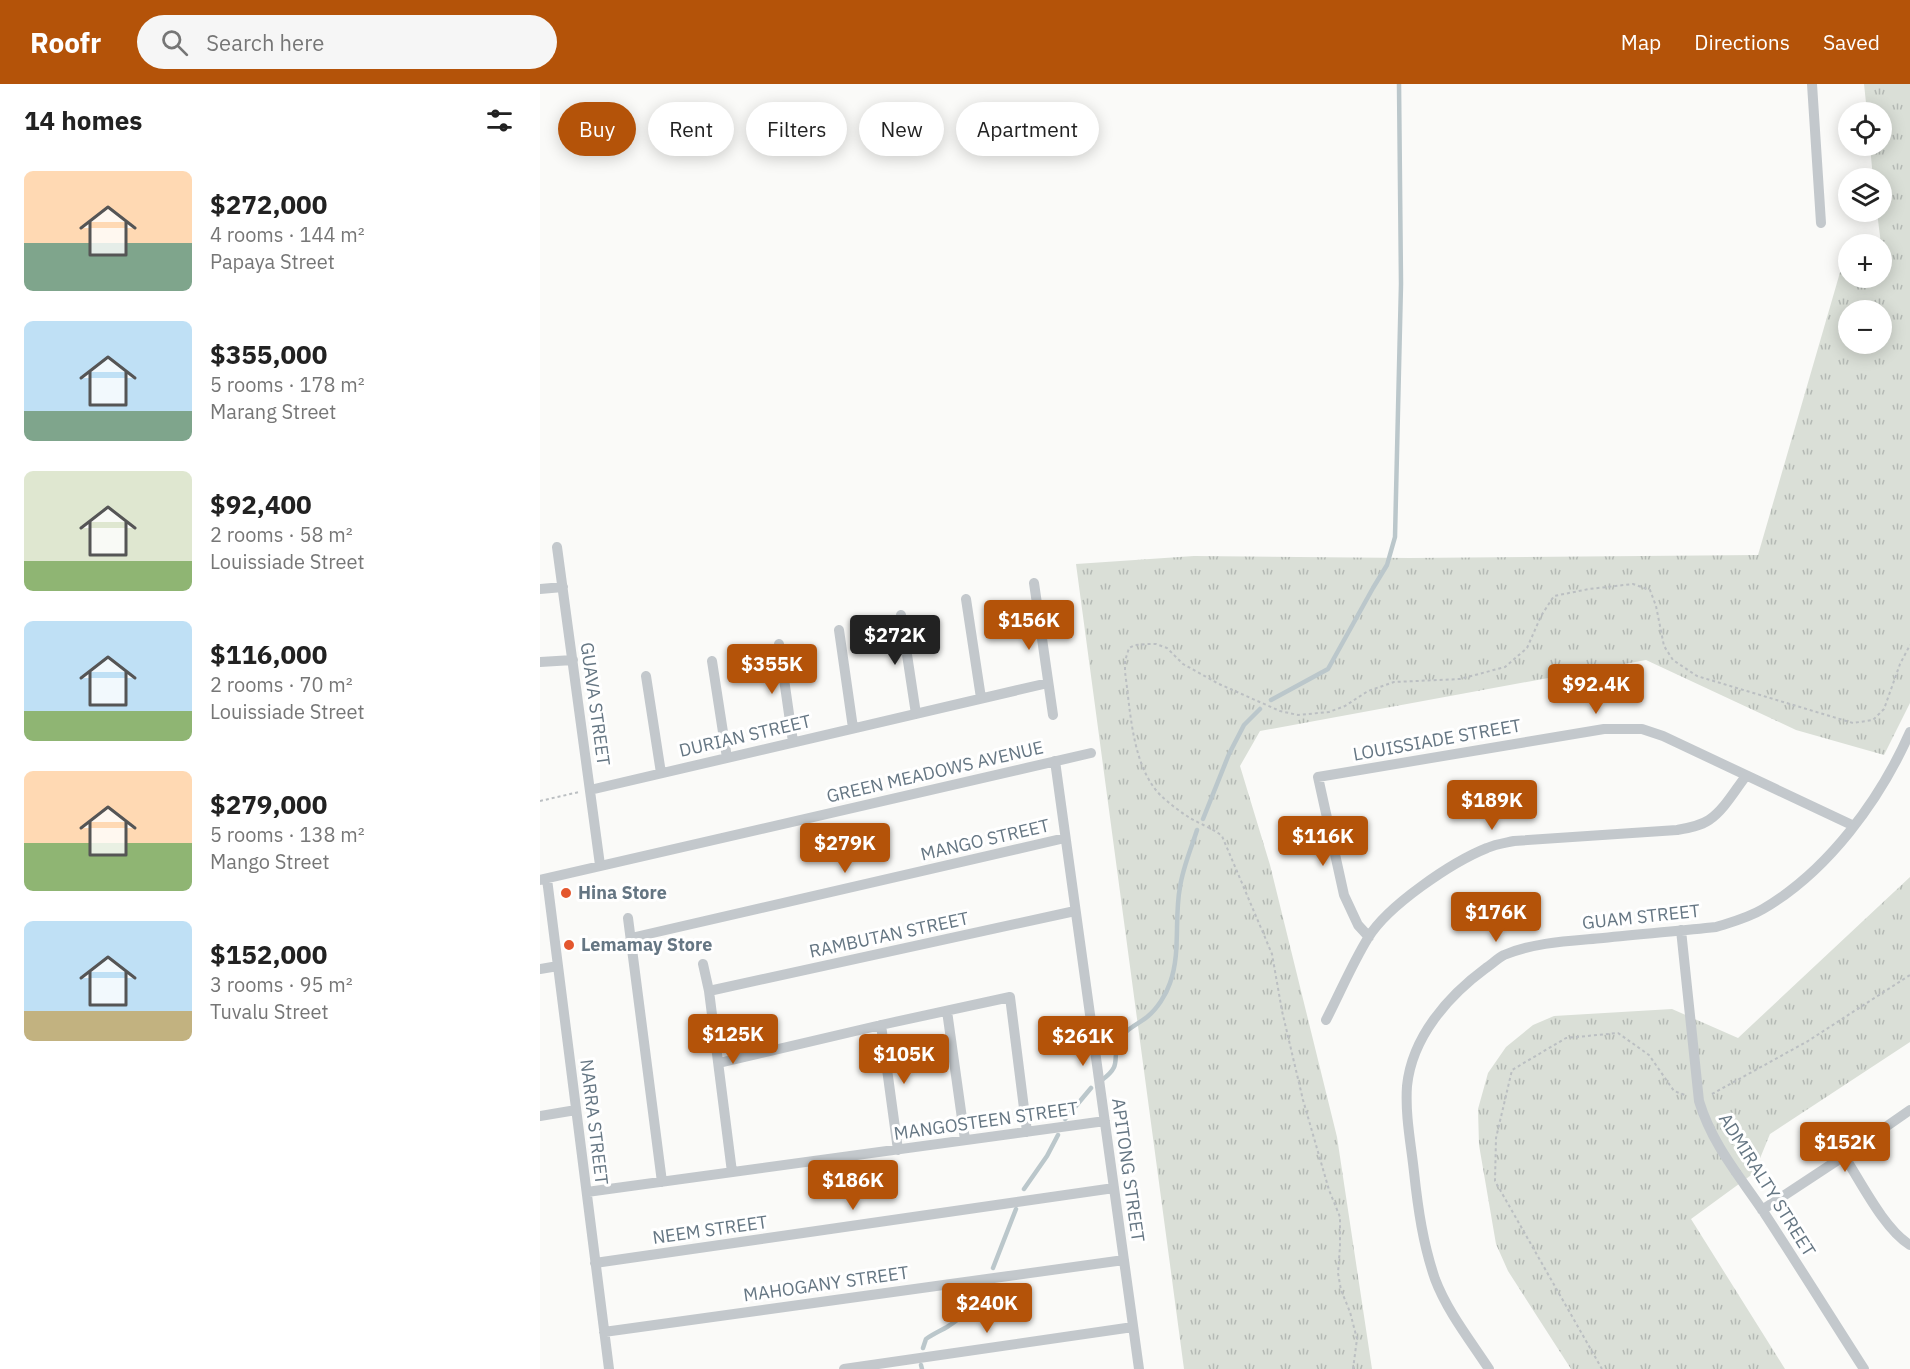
<!DOCTYPE html>
<meta charset="utf-8">
<style>
:root{--surface:#fff;--page:#f6f6f6;--text:#222;--muted:#767676;--accent:#b45309}
body{margin:0;font-family:"IBM Plex Sans",sans-serif;background:var(--page);color:var(--text);height:100vh;display:flex;flex-direction:column;font-size:22px;white-space:nowrap}
*{box-sizing:border-box;margin:0}
p{font-size:20px;color:var(--muted)}
.icon{flex:none;width:33px;height:33px;fill:none;stroke:currentColor;stroke-width:2;stroke-linecap:round;stroke-linejoin:round}
.map{position:relative;flex:1;overflow:hidden}
.panel{display:flex;flex-direction:column;background:var(--surface);width:540px}
.panel>*{flex:none}
.top-card{position:absolute;left:18px;top:18px;width:570px;height:54px;display:flex;gap:12px}
.controls{position:absolute;left:1298px;top:18px;display:grid;gap:12px}
.controls a{display:grid;place-items:center;width:54px;height:54px;border-radius:50%;background:var(--surface);box-shadow:0 3px 15px #0003;font-size:30px}
.price{position:absolute;translate:-50% -51px;padding:0 14px;border-radius:6px;background:var(--accent);color:#fff;font-size:20px;line-height:39px;filter:drop-shadow(0 2px 3px #0008)}
.price::after{content:'';position:absolute;left:50%;top:36px;width:18px;height:14px;margin-left:-9px;background:inherit;clip-path:polygon(0 0,100% 0,50% 100%)}
.price.on{background:#222;color:#fff}
ul{padding:0;list-style:none}
li{display:flex;align-items:center;gap:18px;height:150px;padding:0 24px}
li span{display:grid;place-items:center;flex:none;width:168px;height:120px;border-radius:9px;color:#555}
li>.icon{margin-inline-start:auto}
span .icon{width:72px;height:72px;fill:#fffc;stroke-width:1}
li b{font-size:26px}
h2{display:flex;justify-content:space-between;align-items:center;height:72px;padding:0 24px;font-size:26px}
.pill{padding:0 21px;border-radius:27px;background:var(--surface);box-shadow:0 3px 15px #0003;font-size:21px;line-height:54px}
.pill.on{background:var(--accent);color:#fff}
header{display:flex;align-items:center;gap:36px;box-sizing:border-box;height:84px;padding:0 30px;background:var(--accent);color:#fff}
header strong{font-size:28px}
nav{display:flex;gap:33px;margin-inline-start:auto;font-size:21px}
.search{width:420px;height:54px;background:var(--page);display:flex;align-items:center;gap:15px;box-sizing:border-box;padding:0 21px;border-radius:33px;color:var(--muted);font-size:22px}
main{display:flex;flex:1;min-height:0}
.map>svg:first-child{display:block}
.grass{fill:url(#grass-tufts);fill-rule:evenodd}
.lines{fill:none;stroke-linecap:round;stroke-linejoin:round}
.stream{stroke:#bbc7cb;stroke-width:4.5}
.path{stroke:#bbbfc2;stroke-width:2;stroke-dasharray:3 3;stroke-linecap:butt}
.street{stroke:#c3c8cc;stroke-width:10}
.poi-dot{fill:#e4572e;stroke:#fff;stroke-width:2}
.labels{text-anchor:middle;stroke-width:6;stroke-linejoin:round;paint-order:stroke}
.street-label{font-size:18px;fill:#657683;stroke:#fff}
.poi-label{font-size:18px;font-weight:bold;fill:#657683;stroke:#fff;text-anchor:start}
</style>
<header>
<strong>Roofr</strong>
<div class="search"><svg class="icon" aria-label="search" viewBox="0 0 24 24"><circle cx="10" cy="10" r="6"/><path d="M15 15l6 6"/></svg>Search here</div>
<nav><a>Map</a><a>Directions</a><a>Saved</a></nav>
</header>
<main>
<section class="panel">
<h2>14 homes<svg class="icon" aria-label="filters" viewBox="0 0 24 24"><path d="M4 7h16M4 17h16"/><circle cx="9" cy="7" r="2"/><circle cx="15" cy="17" r="2"/></svg></h2>
<ul>
<li><span style="background:linear-gradient(#ffd9b3 60%,#7fa58c 0)"><svg class="icon" aria-label="home" viewBox="0 0 24 24"><path d="M3 11l9-7 9 7M6 9v11h12V9"/></svg></span><div><b>$272,000</b><p>4 rooms · 144 m²</p><p>Papaya Street</p></div></li>
<li><span style="background:linear-gradient(#bfe0f5 75%,#7fa58c 0)"><svg class="icon" aria-label="home" viewBox="0 0 24 24"><path d="M3 11l9-7 9 7M6 9v11h12V9"/></svg></span><div><b>$355,000</b><p>5 rooms · 178 m²</p><p>Marang Street</p></div></li>
<li><span style="background:linear-gradient(#dfe7d0 75%,#8fb573 0)"><svg class="icon" aria-label="home" viewBox="0 0 24 24"><path d="M3 11l9-7 9 7M6 9v11h12V9"/></svg></span><div><b>$92,400</b><p>2 rooms · 58 m²</p><p>Louissiade Street</p></div></li>
<li><span style="background:linear-gradient(#bfe0f5 75%,#8fb573 0)"><svg class="icon" aria-label="home" viewBox="0 0 24 24"><path d="M3 11l9-7 9 7M6 9v11h12V9"/></svg></span><div><b>$116,000</b><p>2 rooms · 70 m²</p><p>Louissiade Street</p></div></li>
<li><span style="background:linear-gradient(#ffd9b3 60%,#8fb573 0)"><svg class="icon" aria-label="home" viewBox="0 0 24 24"><path d="M3 11l9-7 9 7M6 9v11h12V9"/></svg></span><div><b>$279,000</b><p>5 rooms · 138 m²</p><p>Mango Street</p></div></li>
<li><span style="background:linear-gradient(#bfe0f5 75%,#c2b280 0)"><svg class="icon" aria-label="home" viewBox="0 0 24 24"><path d="M3 11l9-7 9 7M6 9v11h12V9"/></svg></span><div><b>$152,000</b><p>3 rooms · 95 m²</p><p>Tuvalu Street</p></div></li>
</ul>
</section>
<div class="map">
<svg width="1370" height="1285" viewBox="0 0 1370 1285">
<defs>
<pattern id="grass-tufts" width="24" height="20" patternUnits="userSpaceOnUse" patternTransform="scale(1.5)"><rect width="24" height="20" fill="#dadfd7"/><path d="M3 7l-1-3M5 7V3M7 7l1-3M15 17l-1-3M17 17v-4M19 17l1-3" fill="none" stroke="#b4b9b4"/></pattern>
</defs>
<rect width="100%" height="100%" fill="#fafaf8"/>
<path class="grass" d="M1324,0H1370V619L1344,671L1256,646L1106,576L720,647L700,682L730,781L797,1053L832,1285H644L536,480L654,472L870,474L1218,471L1301,185L1308,182V194H1341V160L1337,128H1341V94H1333L1330,62H1341V28H1327ZM1308,226H1341V260H1308Z
M1370,793V958L1230,1050L1214,1089L1151,1135L1245,1285H1031L968,1187L956,1160L939,1061L938,1025L948,989L966,963L993,941L1014,932L1132,925L1198,954Z"/>
<g class="lines">
<path class="stream" d="M731,616L788,585L833,504L847,481L855,453L861,200L859,0
M663,735L689,670L704,641L720,625
M562,996C584,980 570,975 580,956C586,944 597,941 607,933C617,925 626,911 630,899C641,869 634,834 640,803C643,783 651,765 657,746
M525,1035L551,1004
M484,1105L507,1072L518,1051
M453,1184L476,1125
M383,1264L386,1255C393,1250 400,1247 407,1243C425,1232 439,1217 449,1198
M381,1281L382,1285"/>
<path class="path" d="M0,717L39,708
M1172,1010L1268,957L1370,891
M813,1285L817,1255L810,1228L801,1206L798,1189L800,1162V1133L789,1106L763,1016L742,927L732,870L682,752C672,744 660,740 650,734C642,729 634,723 627,717C592,690 591,630 585,588V577L589,564L595,561L606,560H616L627,564L643,580L679,600L740,627L758,631L789,628L805,622L828,607L854,598L920,595L965,583L987,564L1001,532L1014,512L1049,505L1093,500L1110,506L1116,522L1124,562L1133,576L1157,592L1313,639L1333,636L1344,625L1360,580L1370,561
M1062,1285L955,1097L956,1054L972,986L1026,954L1078,949L1109,971L1134,1007L1145,1011"/>
<path class="street" d="M1272,0L1281,139
M17,463L60,781
M494,499L513,631
M0,505L23,503
M426,515L441,614
M361,531L376,630
M299,546L313,644
M239,560L253,658
M172,577L187,674
M0,578L33,576
M106,592L121,689
M515,677L599,1285
M50,706L508,599
M7,795L69,1285
M0,796L551,669
M88,834L122,1098
M1141,846L1159,1017C1172,1060 1198,1090 1223,1127C1257,1179 1290,1232 1324,1285
M829,853L818,841L804,811L778,693L1064,645H1102L1123,652L1314,742
M91,854L525,754
M163,880L169,907L192,1088
M0,885L18,882
M169,907L535,827
M407,927L425,1056
M786,936C800,909 812,880 828,854C847,822 912,778 947,764C956,760 965,759 974,757L1137,746C1148,744 1160,742 1169,736C1184,726 1195,706 1206,692
M341,941L358,1066
M179,979L341,941L470,913L487,1048
M0,1032L36,1026
M1304,1072C1321,1098 1344,1145 1370,1161
M47,1108L565,1037
M1222,1126L1304,1072L1370,1026
M55,1179L574,1104
M64,1248L584,1176
M304,1285L593,1243
M949,1285C930,1256 907,1227 895,1195C883,1160 878,1125 874,1088C871,1060 865,1031 867,1002C872,953 908,912 946,884C952,880 958,874 964,871C995,858 1030,857 1063,854C1100,850 1138,847 1176,843C1192,838 1208,834 1223,825C1288,787 1340,716 1370,648"/>
</g>
<g class="poi-dot">
<circle cx="26" cy="809" r="6"/>
<circle cx="29" cy="861" r="6"/>
</g>
<g class="labels">
<g class="street-label">
<text transform="translate(55 620) rotate(82)" y="6">GUAVA STREET</text>
<text transform="translate(205 652) rotate(-13)" y="6">DURIAN STREET</text>
<text transform="translate(897 656) rotate(-10)" y="6">LOUISSIADE STREET</text>
<text transform="translate(395 688) rotate(-13)" y="6">GREEN MEADOWS AVENUE</text>
<text transform="translate(445 756) rotate(-13)" y="6">MANGO STREET</text>
<text transform="translate(1101 833) rotate(-6)" y="6">GUAM STREET</text>
<text transform="translate(349 851) rotate(-12)" y="6">RAMBUTAN STREET</text>
<text transform="translate(446 1037) rotate(-8)" y="6">MANGOSTEEN STREET</text>
<text transform="translate(54 1038) rotate(83)" y="6">NARRA STREET</text>
<text transform="translate(588 1086) rotate(82)" y="6">APITONG STREET</text>
<text transform="translate(1227 1101) rotate(58)" y="6">ADMIRALTY STREET</text>
<text transform="translate(170 1146) rotate(-8)" y="6">NEEM STREET</text>
<text transform="translate(286 1200) rotate(-8)" y="6">MAHOGANY STREET</text>
</g>
<g class="poi-label">
<text x="38" y="815">Hina Store</text>
<text x="41" y="867">Lemamay Store</text>
</g>
</g>
</svg>
<div class="controls">
<a><svg class="icon" aria-label="locate" viewBox="0 0 24 24"><circle cx="12" cy="12" r="6"/><path d="M12 2v4M12 18v4M2 12h4M18 12h4"/></svg></a>
<a><svg class="icon" aria-label="layers" viewBox="0 0 24 24"><path d="M12 4l9 5-9 5-9-5zM3 14l9 5 9-5"/></svg></a>
<a>+</a>
<a>−</a>
</div>
<b class="price" style="left:489px;top:567px">$156K</b>
<b class="price on" style="left:355px;top:582px">$272K</b>
<b class="price" style="left:232px;top:611px">$355K</b>
<b class="price" style="left:1056px;top:631px">$92.4K</b>
<b class="price" style="left:952px;top:747px">$189K</b>
<b class="price" style="left:783px;top:783px">$116K</b>
<b class="price" style="left:305px;top:790px">$279K</b>
<b class="price" style="left:956px;top:859px">$176K</b>
<b class="price" style="left:193px;top:981px">$125K</b>
<b class="price" style="left:543px;top:983px">$261K</b>
<b class="price" style="left:364px;top:1001px">$105K</b>
<b class="price" style="left:1305px;top:1089px">$152K</b>
<b class="price" style="left:313px;top:1127px">$186K</b>
<b class="price" style="left:447px;top:1250px">$240K</b>
<div class="top-card">
<a class="pill on">Buy</a>
<a class="pill">Rent</a>
<a class="pill">Filters</a>
<a class="pill">New</a>
<a class="pill">Apartment</a>
</div>
</div>
</main>
